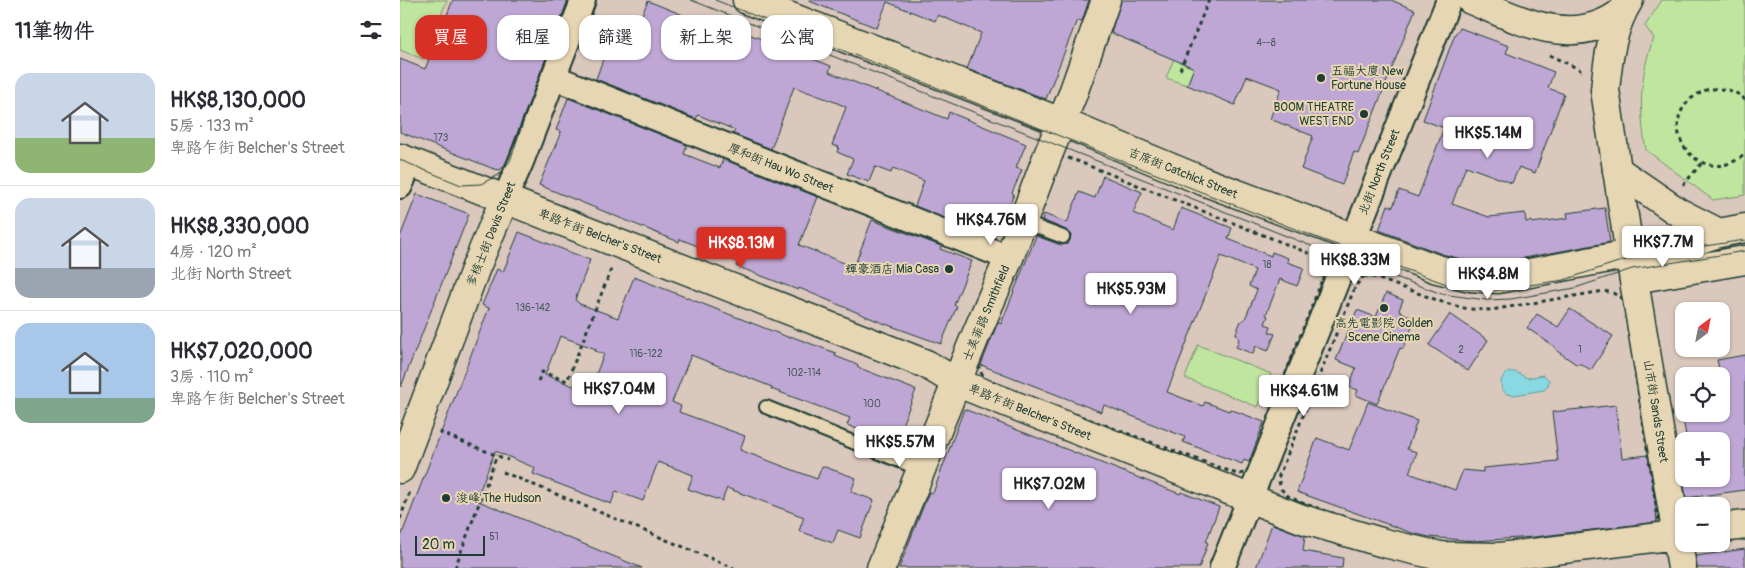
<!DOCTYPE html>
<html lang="zh-TW">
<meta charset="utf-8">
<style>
:root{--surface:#fff;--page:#f2f2f3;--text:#2b2b33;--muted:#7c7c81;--line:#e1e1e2;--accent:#d93025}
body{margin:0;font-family:Pangolin,"LXGW WenKai TC",sans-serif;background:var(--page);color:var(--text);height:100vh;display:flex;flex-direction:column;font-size:19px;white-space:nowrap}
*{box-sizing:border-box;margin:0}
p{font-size:16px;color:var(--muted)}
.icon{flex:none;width:28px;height:28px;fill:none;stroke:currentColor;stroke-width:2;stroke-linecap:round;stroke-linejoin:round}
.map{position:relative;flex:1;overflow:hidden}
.details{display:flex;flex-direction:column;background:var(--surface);width:400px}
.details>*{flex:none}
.guide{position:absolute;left:15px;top:15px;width:475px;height:45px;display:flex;gap:10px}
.needle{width:32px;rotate:32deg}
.tools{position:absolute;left:1275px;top:302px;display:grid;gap:10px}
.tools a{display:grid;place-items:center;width:55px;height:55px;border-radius:10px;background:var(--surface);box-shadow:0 1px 4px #0004;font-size:25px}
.scale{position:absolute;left:15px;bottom:12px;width:70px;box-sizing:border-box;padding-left:5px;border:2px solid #1f3d34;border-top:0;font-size:14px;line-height:18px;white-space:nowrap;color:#1f3d34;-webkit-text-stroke:4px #e7d6b3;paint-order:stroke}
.price{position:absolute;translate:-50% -42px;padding:0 11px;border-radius:5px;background:#fff;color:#222;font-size:16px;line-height:32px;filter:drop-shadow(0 1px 2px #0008)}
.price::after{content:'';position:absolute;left:50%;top:30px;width:15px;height:11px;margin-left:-8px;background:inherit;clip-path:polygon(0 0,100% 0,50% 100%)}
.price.selected{background:var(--accent);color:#fff}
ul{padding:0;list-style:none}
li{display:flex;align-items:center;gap:15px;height:125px;padding:0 15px}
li+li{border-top:1px solid var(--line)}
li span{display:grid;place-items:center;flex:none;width:140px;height:100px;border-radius:15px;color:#555}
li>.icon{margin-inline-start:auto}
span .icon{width:60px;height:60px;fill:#fffc;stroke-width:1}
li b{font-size:21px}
h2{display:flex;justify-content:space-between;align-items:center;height:60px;padding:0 15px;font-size:21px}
.chip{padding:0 18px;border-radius:15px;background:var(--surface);box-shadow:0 1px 4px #0004;font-size:18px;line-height:45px}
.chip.selected{background:var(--accent);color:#fff}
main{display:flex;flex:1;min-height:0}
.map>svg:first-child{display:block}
.green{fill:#c0e59f;stroke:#70916a}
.water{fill:#89d9e2;stroke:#5f9b9c}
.building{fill:#bfa7d5;stroke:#1f3d34;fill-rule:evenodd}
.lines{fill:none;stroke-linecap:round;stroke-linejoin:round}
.service-casing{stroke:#1f3d34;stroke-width:16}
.minor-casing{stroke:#1f3d34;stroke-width:28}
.tertiary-casing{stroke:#1f3d34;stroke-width:31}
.secondary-casing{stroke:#1f3d34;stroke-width:31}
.primary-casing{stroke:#1f3d34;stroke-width:31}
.path{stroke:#1f3d34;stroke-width:3;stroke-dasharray:4 4;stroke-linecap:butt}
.service{stroke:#e7d6b3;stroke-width:12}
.minor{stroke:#e7d6b3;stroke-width:24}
.tertiary{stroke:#e7d6b3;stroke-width:28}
.secondary{stroke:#e7d6b3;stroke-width:28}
.primary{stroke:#e7d6b3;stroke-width:28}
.tram{stroke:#1f3d34;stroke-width:1}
.poi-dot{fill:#1f3d34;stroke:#e7d6b3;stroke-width:2}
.labels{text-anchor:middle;stroke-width:4;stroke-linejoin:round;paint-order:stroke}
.number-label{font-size:10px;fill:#47585c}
.poi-label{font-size:12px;fill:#1f3d34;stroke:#e7d6b3;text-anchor:start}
.street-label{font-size:12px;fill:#1f3d34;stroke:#e7d6b3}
</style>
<main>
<section class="details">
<h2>11筆物件<svg class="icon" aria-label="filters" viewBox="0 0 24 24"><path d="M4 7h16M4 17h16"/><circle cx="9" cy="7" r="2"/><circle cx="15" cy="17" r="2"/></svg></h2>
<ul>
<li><span style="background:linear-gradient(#c9d6e8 65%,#8fb573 0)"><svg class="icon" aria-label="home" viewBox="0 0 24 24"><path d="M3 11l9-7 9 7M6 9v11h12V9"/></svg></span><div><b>HK$8,130,000</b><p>5房 · 133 m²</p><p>卑路乍街 Belcher's Street</p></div></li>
<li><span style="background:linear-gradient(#c9d6e8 70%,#9aa5b1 0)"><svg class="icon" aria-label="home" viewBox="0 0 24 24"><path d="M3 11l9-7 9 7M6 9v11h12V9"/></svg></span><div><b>HK$8,330,000</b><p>4房 · 120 m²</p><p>北街 North Street</p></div></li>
<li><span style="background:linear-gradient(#a9c7e8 75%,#7fa58c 0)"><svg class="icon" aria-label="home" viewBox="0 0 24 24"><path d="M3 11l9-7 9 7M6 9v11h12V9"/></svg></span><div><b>HK$7,020,000</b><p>3房 · 110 m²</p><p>卑路乍街 Belcher's Street</p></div></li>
</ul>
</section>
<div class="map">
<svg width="1345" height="568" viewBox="0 0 1345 568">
<rect width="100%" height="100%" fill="#dbc8bd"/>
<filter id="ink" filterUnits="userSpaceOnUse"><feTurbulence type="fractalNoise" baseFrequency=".02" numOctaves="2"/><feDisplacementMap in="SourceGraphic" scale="10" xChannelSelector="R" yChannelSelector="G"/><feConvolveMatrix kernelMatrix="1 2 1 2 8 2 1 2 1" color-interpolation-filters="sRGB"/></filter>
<g filter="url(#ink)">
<path class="green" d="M0,0H47L23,59L0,50Z
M798,0H821L787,85L766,78Z
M1262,0H1345V195L1313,200L1246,150C1239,111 1239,75 1254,38L1245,26Z
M798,345L871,374L858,407L785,378Z"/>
<path class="water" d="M1109,372H1116L1127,378L1143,375L1149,380L1148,386L1144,390L1114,395L1107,394L1102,390L1101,381L1104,375Z"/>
<path class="building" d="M53,0H168L107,160L104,166L100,170L94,169L0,132V59L25,69Z
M409,0H689L682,21L677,20L646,99L567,69L581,33L538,15L535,21L487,2L477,28L409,1Z
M721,0H991L1015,10L958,154L954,152L942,185L901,169L913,136L870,119L881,89L847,76L835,105L787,85L794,68L711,33Z
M248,1L308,25L310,19L431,66L429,72L547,119L549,112L626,144L616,168L622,170L612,193L614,194L598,233L555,215L552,221L515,206L524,181L493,168L491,173L475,167L469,182L447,174L453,159L437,152L439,147L432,145L446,107L435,102L394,87L371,149L333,134L335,130L298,115L296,119L196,79L209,42L221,47L234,15L241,17Z
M1060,28L1109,46L1106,53L1154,72L1148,88L1164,94L1135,173L1119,167L1112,183L1066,166L1052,204L1089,217L1125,213L1126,222L1132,221V223L1168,218L1167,213L1205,208L1210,242L1097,263L1072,262L1042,254L979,230L988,205L993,207L999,190L1018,197L1044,128L1023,120L1055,34Z
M168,98L287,145L284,154L320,168L323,159L418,197L399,245L454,267L472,220L541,246L540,249L572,261L554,305L557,306L541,344L480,322L399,288L398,290L336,266L338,262L280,239L279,242L139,185L161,132L156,130Z
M703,176L742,192L733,213L773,230L781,208L832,228L828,239L871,256L872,252L888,258L887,262L904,268L897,286L880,279L866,315L868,316L865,324L871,326L869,332L875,334L868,351L856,346L853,354L836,347L839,340L836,333L841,321L845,319L857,290L849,286L855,270L821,256L767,392L803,406L805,402L829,411L830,409L864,422L849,462L844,460L842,464L783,442L785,437L704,405L701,412L581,365L598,322L601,324L636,236L661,245L668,244L670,240L671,235L666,230L642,220L644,214L667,223L679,192L695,198Z
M17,194L69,214L1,387L0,237Z
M119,232L190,260L175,300L180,304L218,318L234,277L390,338V336L436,353L435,356L458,365L457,367L516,390L496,440L477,432L475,436L447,425L450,418L371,389L372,387L291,355L272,402L281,406L279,412L345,436L340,450L417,479L422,466L456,478L451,492L474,500L460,538L438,530L433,543L399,531L404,517L327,488L322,501L288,489L293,475L258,462L243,501L216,491L211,504L133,474L135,468L95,451L76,500L242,568H0V539L89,308L82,305L97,269L103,272ZM160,336L196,349L195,351L204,354L189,392L145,375Z
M986,293L1003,300L999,310L1015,320L1003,349L1000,348L977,404L956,395L958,390L949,387L956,368L936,360L957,310L976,317Z
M1170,309L1213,336L1191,370L1181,364H1176L1157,351L1155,347L1127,328L1137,314L1158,327Z
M1050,314L1088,340L1068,371L1029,345Z
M1345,355V490L1286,498L1279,451L1284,450V479H1321V441H1287L1282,414H1321V376L1317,360Z
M968,402L1017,421L1007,449L1017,452L1009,473L1055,490L1063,470L1083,472V468L1158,461L1152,412L1216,405L1222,458L1248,455L1255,500L1257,522L1134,537L1074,541L1029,537L1012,533L897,492L917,438L949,450Z
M564,409L780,494L781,492L819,507L806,542L808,543L799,568H499L529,492L533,493Z
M872,524L905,536L903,551L943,558L942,568H856Z
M1345,549V568H1297L1296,556Z"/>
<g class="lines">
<g class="service-casing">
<path id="service" d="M623,222L663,237
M366,407L522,470"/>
</g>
<g class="minor-casing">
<path id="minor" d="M153,77L609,258
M0,186L10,162
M105,198L121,162L183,0
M822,568L1049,0"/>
</g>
<g class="tertiary-casing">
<path id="tertiary" d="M1234,279L1345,260
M0,469L76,267L105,198"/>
</g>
<g class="secondary-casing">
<path id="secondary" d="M347,0L661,122L803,181L1037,269L1070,277L1098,279L1288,243L1319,233L1345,228
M1071,0C1120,20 1173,50 1222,12
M0,158L526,364L556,382L583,393L902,519L984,543L1040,556L1100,557L1284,534
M1217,170L1278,212L1319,233
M1321,528L1345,525
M1277,536L1282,568
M481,568L575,337L609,258L646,160L672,96L706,0"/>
</g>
<g class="primary-casing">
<path id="primary" d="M1229,0C1212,27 1208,59 1205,90L1232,269L1277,536"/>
</g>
<path class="path" d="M1149,55L1179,69L1181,72
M780,70L809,0
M1345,100C1337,91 1325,88 1313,89C1305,89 1299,93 1292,98C1254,129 1301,191 1345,154
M660,157H665L677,161L916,256L924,264V275L849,468L845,473L837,474L591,383C583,377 577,371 580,360L657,160Z
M1283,185L1302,163
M964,276H971L1045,303L1068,309L1091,310L1204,291L1213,293L1221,298L1226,314L1257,511L1259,520L1256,525L1246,528L1091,545L1024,541L990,532L902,503L888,496L881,489L878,478L955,287L961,279Z
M138,381L142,372L167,381L212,267
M39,432L108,460
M103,472L334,568
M0,519L10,491
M55,568L97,455"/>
<use href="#service" class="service"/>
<use href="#minor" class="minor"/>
<use href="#tertiary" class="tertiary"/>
<use href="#secondary" class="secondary"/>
<use href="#primary" class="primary"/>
<path class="tram" d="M291,0L919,249L1042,294L1086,300L1111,299L1175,288L1232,269L1345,251
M315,0L923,240L1055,287L1096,290L1164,280L1215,263L1245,255L1345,240
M0,160L61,185L81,184L100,174L110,161L130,102L170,0"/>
</g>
</g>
<g class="poi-dot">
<circle cx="921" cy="78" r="5"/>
<circle cx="964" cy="114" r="5"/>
<circle cx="549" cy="269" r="5"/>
<circle cx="984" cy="308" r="5"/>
<circle cx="46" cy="498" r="5"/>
</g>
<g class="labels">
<g class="number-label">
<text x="866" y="46">4--8</text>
<text x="41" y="141">173</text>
<text x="867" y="268">18</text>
<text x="133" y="311">136-142</text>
<text x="1061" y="353">2</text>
<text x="1180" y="353">1</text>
<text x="246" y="357">116-122</text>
<text x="404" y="376">102-114</text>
<text x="472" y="407">100</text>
<text x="94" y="540">51</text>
</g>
<g class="poi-label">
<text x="931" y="75">五福大廈 New<tspan x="931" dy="14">Fortune House</tspan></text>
<text x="954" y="111" text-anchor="end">BOOM THEATRE<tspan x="954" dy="14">WEST END</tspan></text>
<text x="539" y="273" text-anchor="end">輝豪酒店 Mia Casa</text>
<text x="984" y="327" text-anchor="middle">高先電影院 Golden<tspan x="984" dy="14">Scene Cinema</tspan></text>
<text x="56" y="502">浚峰 The Hudson</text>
</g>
<g class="street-label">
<text transform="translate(381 168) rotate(22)" y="4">厚和街 Hau Wo Street</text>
<text transform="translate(979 172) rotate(-68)" y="4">北街 North Street</text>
<text transform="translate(783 173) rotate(22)" y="4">吉席街 Catchick Street</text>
<text transform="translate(91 234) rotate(-68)" y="4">爹核士街 Davis Street</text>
<text transform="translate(200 236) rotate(21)" y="4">卑路乍街 Belcher's Street</text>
<text transform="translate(586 313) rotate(-67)" y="4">士美菲路 Smithfield</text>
<text transform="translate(1256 411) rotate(81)" y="4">山市街 Sands Street</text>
<text transform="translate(630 412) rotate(22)" y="4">卑路乍街 Belcher's Street</text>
</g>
</g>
</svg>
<div class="tools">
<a><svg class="needle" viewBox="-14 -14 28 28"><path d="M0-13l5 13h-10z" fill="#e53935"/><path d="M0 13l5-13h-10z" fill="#7c7c81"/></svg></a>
<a><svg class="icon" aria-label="locate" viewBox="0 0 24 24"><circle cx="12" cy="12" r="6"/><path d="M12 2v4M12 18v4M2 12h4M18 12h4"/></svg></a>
<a>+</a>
<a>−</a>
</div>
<div class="scale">20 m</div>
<b class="price" style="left:1088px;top:159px">HK$5.14M</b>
<b class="price" style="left:591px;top:246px">HK$4.76M</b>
<b class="price" style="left:1263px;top:268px">HK$7.7M</b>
<b class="price selected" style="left:341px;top:269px">HK$8.13M</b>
<b class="price" style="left:955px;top:286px">HK$8.33M</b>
<b class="price" style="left:1088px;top:300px">HK$4.8M</b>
<b class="price" style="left:731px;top:315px">HK$5.93M</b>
<b class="price" style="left:219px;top:415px">HK$7.04M</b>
<b class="price" style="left:904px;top:417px">HK$4.61M</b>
<b class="price" style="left:500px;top:468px">HK$5.57M</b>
<b class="price" style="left:649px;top:510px">HK$7.02M</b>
<div class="guide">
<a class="chip selected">買屋</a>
<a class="chip">租屋</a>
<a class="chip">篩選</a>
<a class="chip">新上架</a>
<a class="chip">公寓</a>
</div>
</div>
</main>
